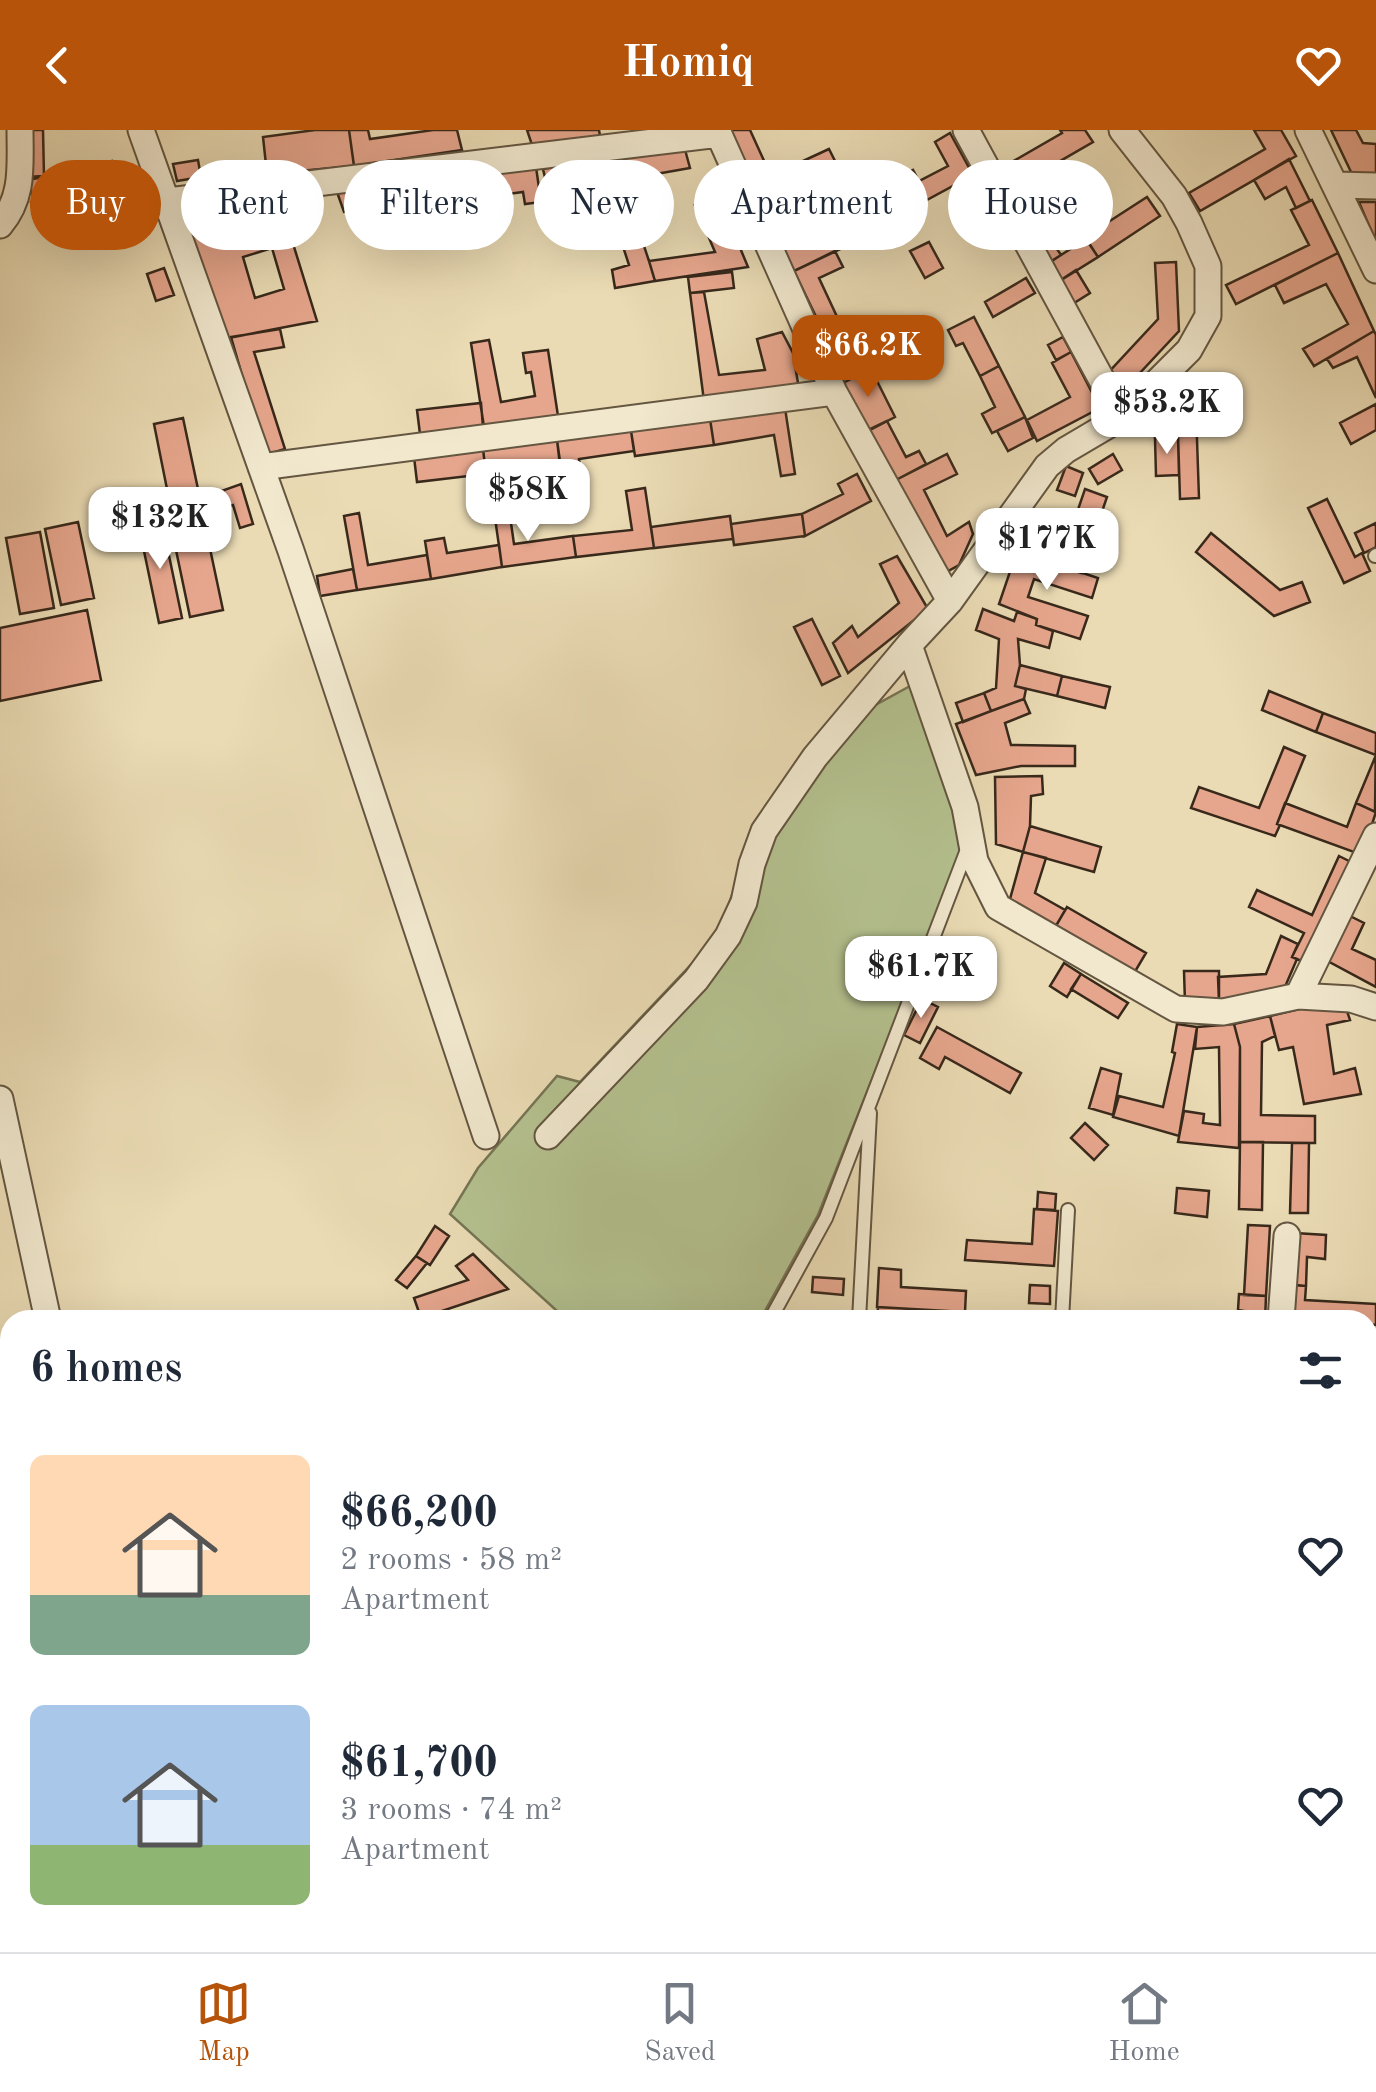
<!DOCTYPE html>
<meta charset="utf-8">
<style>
:root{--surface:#fff;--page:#f6f6f7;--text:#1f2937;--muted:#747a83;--line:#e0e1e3;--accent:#b45309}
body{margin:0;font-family:"Old Standard TT",serif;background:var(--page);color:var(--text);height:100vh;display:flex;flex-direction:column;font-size:38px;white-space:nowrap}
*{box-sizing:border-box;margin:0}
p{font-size:32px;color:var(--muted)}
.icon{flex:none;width:55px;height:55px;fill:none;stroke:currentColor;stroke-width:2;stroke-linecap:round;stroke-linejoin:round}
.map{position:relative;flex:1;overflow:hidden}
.details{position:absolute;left:0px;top:1180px;width:1378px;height:642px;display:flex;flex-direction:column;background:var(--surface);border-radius:30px 30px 0 0;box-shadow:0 10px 40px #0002}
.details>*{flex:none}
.hud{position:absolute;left:30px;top:30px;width:1318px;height:90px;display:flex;gap:20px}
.price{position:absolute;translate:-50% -85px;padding:0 22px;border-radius:20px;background:#fff;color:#222;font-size:32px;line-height:65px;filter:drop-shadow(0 2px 5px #0008)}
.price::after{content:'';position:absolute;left:50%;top:60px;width:30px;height:22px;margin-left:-15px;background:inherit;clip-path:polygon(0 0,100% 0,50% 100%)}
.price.on{background:var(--accent);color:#fff}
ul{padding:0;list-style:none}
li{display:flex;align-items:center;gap:30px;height:250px;padding:0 30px}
li span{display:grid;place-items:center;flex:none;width:280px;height:200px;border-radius:15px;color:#555}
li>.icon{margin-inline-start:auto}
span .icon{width:120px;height:120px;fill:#fffc;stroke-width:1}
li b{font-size:42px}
h2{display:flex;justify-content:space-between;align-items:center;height:120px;padding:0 30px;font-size:42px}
.chip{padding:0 35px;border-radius:45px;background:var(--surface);box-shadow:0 10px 40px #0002;font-size:35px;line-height:90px}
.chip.on{background:var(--accent);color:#fff}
header{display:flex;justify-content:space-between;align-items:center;height:130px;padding:0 30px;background:var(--accent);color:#fff;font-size:45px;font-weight:800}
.dock{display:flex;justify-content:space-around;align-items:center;height:140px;border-top:2px solid var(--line);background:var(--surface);font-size:28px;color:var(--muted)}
.dock a{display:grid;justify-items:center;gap:5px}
.dock .on{color:var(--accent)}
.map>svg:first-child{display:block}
.green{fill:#b4c18f;stroke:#767555;stroke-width:2.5}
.building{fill:#e6a68d;stroke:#38291b;stroke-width:2.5;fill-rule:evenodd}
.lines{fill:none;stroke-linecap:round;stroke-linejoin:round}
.lane-casing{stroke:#645641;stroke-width:16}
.street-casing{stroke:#645641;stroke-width:29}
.lane{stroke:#f1e8ce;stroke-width:12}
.street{stroke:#f1e8ce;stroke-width:25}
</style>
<header><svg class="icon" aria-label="back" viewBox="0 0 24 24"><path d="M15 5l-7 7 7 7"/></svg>Homiq<svg class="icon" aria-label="heart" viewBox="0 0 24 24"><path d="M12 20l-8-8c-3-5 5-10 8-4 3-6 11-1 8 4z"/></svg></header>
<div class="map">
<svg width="1376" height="1822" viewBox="0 0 1376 1822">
<rect width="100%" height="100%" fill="#eadbb4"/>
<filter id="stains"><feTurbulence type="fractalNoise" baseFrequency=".002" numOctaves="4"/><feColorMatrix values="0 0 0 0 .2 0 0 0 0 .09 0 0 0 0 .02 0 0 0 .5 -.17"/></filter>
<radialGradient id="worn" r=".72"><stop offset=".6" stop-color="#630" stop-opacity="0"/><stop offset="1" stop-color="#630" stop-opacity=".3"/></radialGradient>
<path class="green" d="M921,550L972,698L818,1085L760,1190H567L450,1084L478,1038L557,946L580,952L718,806L747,721L870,578Z"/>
<path class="building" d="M23,0H43L44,46L25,47Z
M315,0H349L354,36L267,44L263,7Z
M349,0H368L370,9L433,0H457L462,20L354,36Z
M527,0H599L600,6L532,15Z
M727,0H750L771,46L753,54Z
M1060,0H1085L1093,12L1010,60L998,40L1062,3Z
M1254,0H1281L1296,26L1200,81L1189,63L1265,19Z
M1331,0H1356L1363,13L1376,14V44H1352Z
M950,3L973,45L912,78L896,49L913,40L919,51L948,36L935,12Z
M684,16L690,38L622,50L614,26Z
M829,19L836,33L774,62L799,114L861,85L870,105L794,141L753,54Z
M614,26L649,131L655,151L615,158L612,140L629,135L601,49L547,56L543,39Z
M1289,29L1310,71L1296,78L1286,57L1265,69L1254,50Z
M198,30L201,47L177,51L173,34Z
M112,31L117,51L33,70L29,50Z
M536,37L541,72L525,74L523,62L413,77L410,53Z
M410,53L413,74L344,82L337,62Z
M277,62L317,191L223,209L183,82ZM272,118L284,159L255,168L243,127Z
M67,65L70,81L34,87L31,72Z
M718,65L748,137L655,151L649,131L715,122L695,75Z
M1147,67L1160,86L1098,127L1085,107Z
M1312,70L1338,123L1236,174L1226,155L1309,115L1291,80Z
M1359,72H1376V110H1375Z
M1041,95L1061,125L1049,133L1030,102Z
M1086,109L1098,127L1058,152L1047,134Z
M929,112L943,138L925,148L910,121Z
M835,121L843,137L819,148L839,191L822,199L794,141Z
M1338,123L1374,201L1314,236L1303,219L1348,194L1326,154L1284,173L1275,155Z
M1176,132L1179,201L1124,260L1107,244L1158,189L1155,133Z
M164,138L174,165L156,171L147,144Z
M1076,140L1090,163L1071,175L1058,152Z
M732,142L734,158L690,163L688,147Z
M1026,148L1035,163L993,187L985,172Z
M704,162L719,245L765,240L757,209L782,202L793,223L799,259L704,271L690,163Z
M974,187L999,236L980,246L963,213L956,216L948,200Z
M280,199L284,217L254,222L285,319L265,325L231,207Z
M1374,201L1376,205V268L1357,227L1333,238L1327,229Z
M1063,207L1071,222L1056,230L1048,215Z
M489,210L501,272L535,266L531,242L526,243L523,223L548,220L558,286L484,297L471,213Z
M1071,222L1100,278L1037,311L1027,290L1070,267L1052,233Z
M999,236L1025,287L992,303L982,284L995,277L980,246Z
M871,239L895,287L866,302L841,254Z
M1193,248L1210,259L1196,280L1199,368L1180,369L1177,272Z
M481,273L483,297L420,304L417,280Z
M1376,274V300L1351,314L1340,293Z
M785,278L795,344L781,346L774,305L714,315L710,289Z
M1025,287L1033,308L1008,321L997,301Z
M183,288L202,378L172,384L154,294Z
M710,289L714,315L635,326L631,301Z
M887,291L906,327L919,321L926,334L894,351L868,300Z
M631,301L634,321L579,329L581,343L562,346L557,310Z
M1178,307L1179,345L1156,346L1155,308Z
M557,310L560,335L486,344L483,319Z
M483,319L486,344L417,352L414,327Z
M947,324L957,344L924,360L947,406L969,392L973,404L959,435L941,445L894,351Z
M1113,324L1122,340L1098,354L1089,339Z
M1066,336L1083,343L1075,366L1057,360Z
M857,344L871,371L805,406L802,384L843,364L838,354Z
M241,354L253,394L240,398L233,375L218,379L213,364Z
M645,358L654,418L576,427L573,406L632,400L626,361Z
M1085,359L1107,367L1081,443L1020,422L1027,402L1066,415Z
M1327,369L1355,427L1362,423L1370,441L1344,453L1308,378Z
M508,372L514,414L573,406L576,427L502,437L493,374Z
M359,383L368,435L427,425L431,449L357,460L344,386Z
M802,384L805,406L734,415L731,394Z
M730,386L733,409L654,418L651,397Z
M78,392L94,468L61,475L45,399Z
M162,392L182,488L159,493L139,397Z
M1376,393V417L1364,423L1355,403Z
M205,395L223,480L190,487L172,401Z
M40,402L54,478L20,484L6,408Z
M1211,403L1280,460L1302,452L1310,472L1274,486L1196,422Z
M444,408L447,423L499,415L502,437L431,449L425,411Z
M1017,421L1098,448L1092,468L1034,449L1028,467L1088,486L1080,509L1036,495L1037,489L999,474Z
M897,426L928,479L848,543L833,513L852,496L858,507L899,473L880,434Z
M353,439L357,460L320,466L317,446Z
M983,479L1014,491L1017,482L1037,489L1036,495L1053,501L1049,518L1018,509L1020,535L1015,556L1026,559L1024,569L991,581L984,563L996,558L999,509L976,500Z
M87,480L101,550L0,571V498Z
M812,489L840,546L822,555L794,497Z
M1020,535L1062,546L1057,566L1015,556Z
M1062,546L1110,557L1105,578L1057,566Z
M1269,561L1323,583L1316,602L1262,580Z
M984,563L991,581L963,592L956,573Z
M1024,569L1030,583L1005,593L1011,615L1075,616V636H1021L976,645L956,594Z
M1323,583L1376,603L1375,682L1356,673L1376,625L1316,602Z
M1284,617L1305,626L1277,694L1280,695L1275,706L1191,678L1199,657L1259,678Z
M1042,646L1043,664L1031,666L1030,696L1023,722L996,714L995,647Z
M1285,673L1347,697L1356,673L1376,682L1362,725L1277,694Z
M1030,696L1101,717L1094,742L1023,722Z
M1023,722L1046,728L1035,763L1065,780L1056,796L1010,769Z
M1339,726L1353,733L1306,833L1292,827L1304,803L1249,777L1257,760L1312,785Z
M1067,777L1146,823L1133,845L1054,799Z
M1344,783L1364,793L1352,819L1376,830V857L1322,828Z
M1281,806L1298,814L1292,827L1297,829L1281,866L1219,872L1218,847L1266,844Z
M1064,833L1081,844L1067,867L1050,856Z
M1184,841H1219V872L1185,873Z
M1081,844L1128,873L1118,888L1071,859Z
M922,869L938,877L920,913L904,905Z
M1320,874L1347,881L1350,890L1327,895L1334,944L1355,938L1361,964L1304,974L1293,917L1279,920L1270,886Z
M1270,886L1275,906L1262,912L1261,985L1315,986V1013L1240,1012V917L1234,894Z
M1177,894L1197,897L1179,1006L1113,987L1119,966L1163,977L1175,923L1172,922Z
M1234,894L1240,917L1239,1018L1178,1012L1184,981L1204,984L1203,993L1220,995L1219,917L1195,919L1197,897Z
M937,897L1021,943L1010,963L945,927L939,939L920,928Z
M1101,938L1121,944L1113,985L1089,978Z
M1085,993L1108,1015L1094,1030L1071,1008Z
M1240,1012H1263L1262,1080L1239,1079Z
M1292,1013H1309L1308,1083H1290Z
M1177,1058L1209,1061L1207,1087L1175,1083Z
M1038,1062L1056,1064L1055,1080L1037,1079Z
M1034,1079L1058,1081L1054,1136L965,1130L967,1110L1032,1114Z
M1248,1095L1270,1096L1266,1166L1244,1165Z
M435,1096L449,1106L430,1135L416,1126Z
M1295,1103L1326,1105L1325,1129L1307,1127L1306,1156L1292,1155Z
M473,1124L508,1159L421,1188L414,1168L468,1150L456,1136Z
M416,1126L427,1133L407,1158L396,1150Z
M879,1138L901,1140V1157L966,1161L965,1182L877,1177Z
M813,1147L844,1149L843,1165L812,1162Z
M1288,1154L1306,1156L1305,1170L1376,1174V1195L1368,1194V1190H1286Z
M1030,1155L1050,1156V1174L1029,1173Z
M1239,1164L1266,1166L1265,1190H1243L1244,1181L1238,1180Z
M878,1177L944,1181V1190H877Z
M0,1547L10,1596V1627L0,1629Z
M10,1627V1700L0,1702V1629Z
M27,1812H49L51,1822H0L27,1816Z
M285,1812L286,1818L267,1822H205L203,1814Z
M315,1812H335L337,1821L395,1812L397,1822H317Z
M924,1812H957L956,1822H923Z
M1199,1812H1229V1822H1199Z"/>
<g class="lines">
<g class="lane-casing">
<path id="lane" d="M1375,426L1376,425
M770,1190L826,1088L968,717
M859,1190L870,983
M1062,1190L1068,1080
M642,1822L643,1812
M825,1822L826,1812
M1026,1822L1027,1812"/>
</g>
<g class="street-casing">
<path id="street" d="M141,0L291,421L486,1006
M717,0L834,262L950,471
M966,0L1122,287
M1308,0L1376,140
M1336,55L1376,56
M168,71L719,4
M0,95C24,67 20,36 20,0
M261,337L834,262
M909,515L965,677L975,731L998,777L1176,879L1223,882L1298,866L1351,869L1376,877
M1298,866L1376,706
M0,969L48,1190
M548,1006L696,850L728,806L744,772L752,734L764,701L815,627L909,515L950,471L1047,336L1066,320L1122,287L1189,220L1208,186V136L1189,93L1174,66L1122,0
M1281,1190L1287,1106
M1368,1271L1376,1272
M1368,1494H1376
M1368,1672L1376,1671
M62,1812L64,1822
M296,1812L297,1822
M539,1812L541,1822
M1240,1822V1812"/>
</g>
<use href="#lane" class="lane"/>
<use href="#street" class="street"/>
</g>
<rect width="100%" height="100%" filter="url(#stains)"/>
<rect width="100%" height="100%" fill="url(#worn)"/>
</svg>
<b class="price on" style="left:868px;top:270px">$66.2K</b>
<b class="price" style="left:1167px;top:327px">$53.2K</b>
<b class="price" style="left:528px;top:414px">$58K</b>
<b class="price" style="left:160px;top:442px">$132K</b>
<b class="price" style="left:1047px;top:463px">$177K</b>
<b class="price" style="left:921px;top:891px">$61.7K</b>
<div class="hud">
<a class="chip on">Buy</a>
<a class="chip">Rent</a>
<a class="chip">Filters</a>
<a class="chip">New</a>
<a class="chip">Apartment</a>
<a class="chip">House</a>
</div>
<section class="details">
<h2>6 homes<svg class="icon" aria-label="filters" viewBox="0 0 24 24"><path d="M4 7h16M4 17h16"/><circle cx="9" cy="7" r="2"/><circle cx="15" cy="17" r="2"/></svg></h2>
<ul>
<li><span style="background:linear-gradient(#ffd9b3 70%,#7fa58c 0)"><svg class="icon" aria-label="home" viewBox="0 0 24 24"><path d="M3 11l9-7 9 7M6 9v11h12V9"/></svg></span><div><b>$66,200</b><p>2 rooms · 58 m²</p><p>Apartment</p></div><svg class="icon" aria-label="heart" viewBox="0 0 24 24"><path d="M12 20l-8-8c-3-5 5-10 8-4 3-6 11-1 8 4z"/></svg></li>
<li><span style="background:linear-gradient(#a9c7e8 70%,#8fb573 0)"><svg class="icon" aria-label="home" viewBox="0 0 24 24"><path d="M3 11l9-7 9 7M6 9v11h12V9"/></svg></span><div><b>$61,700</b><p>3 rooms · 74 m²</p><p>Apartment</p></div><svg class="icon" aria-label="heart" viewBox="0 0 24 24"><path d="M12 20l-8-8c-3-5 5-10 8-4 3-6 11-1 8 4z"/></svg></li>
</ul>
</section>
</div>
<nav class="dock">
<a class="on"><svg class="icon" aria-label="map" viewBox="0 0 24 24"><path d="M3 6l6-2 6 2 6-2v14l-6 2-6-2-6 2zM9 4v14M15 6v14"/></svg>Map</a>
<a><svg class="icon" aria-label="saved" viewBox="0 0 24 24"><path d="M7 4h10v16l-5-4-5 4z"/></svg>Saved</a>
<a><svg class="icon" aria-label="home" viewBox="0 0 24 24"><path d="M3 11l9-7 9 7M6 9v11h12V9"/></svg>Home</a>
</nav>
